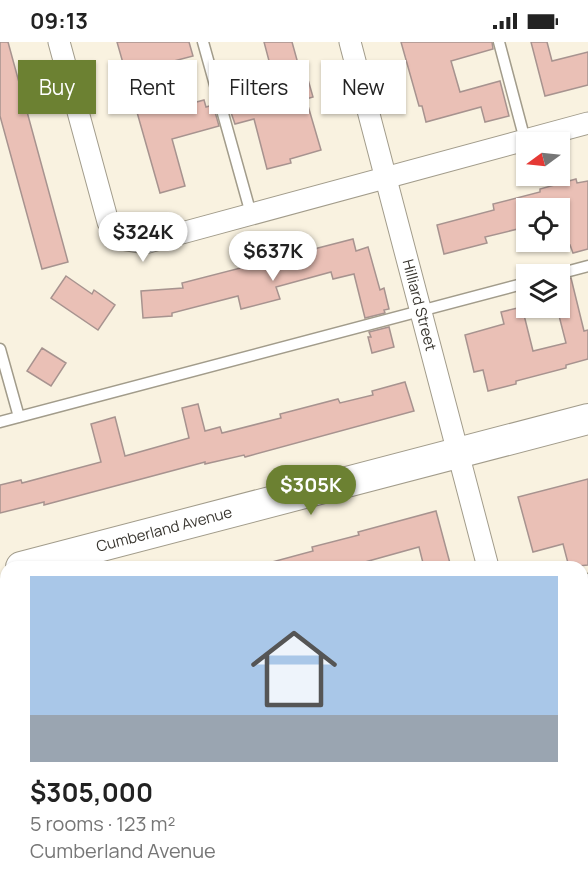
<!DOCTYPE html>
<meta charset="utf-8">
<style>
:root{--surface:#fff;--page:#f6f6f6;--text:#222;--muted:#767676;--line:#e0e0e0;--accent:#6c8132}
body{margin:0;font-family:Manrope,sans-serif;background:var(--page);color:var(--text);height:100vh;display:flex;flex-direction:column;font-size:22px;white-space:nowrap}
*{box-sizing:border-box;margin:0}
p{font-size:20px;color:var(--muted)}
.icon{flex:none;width:33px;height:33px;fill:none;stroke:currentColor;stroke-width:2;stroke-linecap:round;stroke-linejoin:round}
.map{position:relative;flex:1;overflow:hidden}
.drawer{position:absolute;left:0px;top:519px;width:588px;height:330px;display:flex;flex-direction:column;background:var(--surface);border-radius:18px 18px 0 0;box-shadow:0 2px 4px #0004}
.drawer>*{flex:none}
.top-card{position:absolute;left:18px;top:18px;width:552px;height:54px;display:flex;gap:12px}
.needle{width:39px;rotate:255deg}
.controls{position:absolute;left:516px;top:90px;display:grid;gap:12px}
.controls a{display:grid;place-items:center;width:54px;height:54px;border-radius:0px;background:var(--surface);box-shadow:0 2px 4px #0004;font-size:30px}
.price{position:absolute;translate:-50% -51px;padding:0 14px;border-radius:21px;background:#fff;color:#222;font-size:20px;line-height:39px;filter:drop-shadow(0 2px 3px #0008)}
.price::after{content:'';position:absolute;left:50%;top:36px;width:18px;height:14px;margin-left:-9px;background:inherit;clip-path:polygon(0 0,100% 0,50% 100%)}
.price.on{background:var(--accent);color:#fff}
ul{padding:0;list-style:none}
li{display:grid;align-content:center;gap:12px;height:318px;padding:0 30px}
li+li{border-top:2px solid var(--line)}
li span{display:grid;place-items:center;height:186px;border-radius:0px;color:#555}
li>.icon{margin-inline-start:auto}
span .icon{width:108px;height:108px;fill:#fffc;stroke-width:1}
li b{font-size:26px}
.tag{padding:0 21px;border-radius:0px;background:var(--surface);box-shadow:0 2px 4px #0004;font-size:21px;line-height:54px}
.tag.on{background:var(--accent);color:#fff}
.status{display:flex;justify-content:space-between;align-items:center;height:42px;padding:0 30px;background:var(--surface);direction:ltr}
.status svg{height:16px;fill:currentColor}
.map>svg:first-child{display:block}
.building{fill:#eac0b6;stroke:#a7938f;stroke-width:1.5}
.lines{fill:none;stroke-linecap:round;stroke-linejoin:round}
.lane-casing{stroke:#a29c8b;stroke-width:13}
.street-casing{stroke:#a29c8b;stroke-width:23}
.secondary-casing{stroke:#a29c8b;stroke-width:32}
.lane{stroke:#fff;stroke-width:10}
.street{stroke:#fff;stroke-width:21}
.secondary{stroke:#fff;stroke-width:30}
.labels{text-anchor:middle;stroke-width:5;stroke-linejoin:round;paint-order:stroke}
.street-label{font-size:15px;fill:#38352f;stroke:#fff}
</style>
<div class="status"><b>09:13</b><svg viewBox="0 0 49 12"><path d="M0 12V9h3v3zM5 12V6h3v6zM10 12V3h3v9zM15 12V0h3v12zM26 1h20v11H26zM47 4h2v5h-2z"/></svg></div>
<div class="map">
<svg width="588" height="849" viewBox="0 0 588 849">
<rect width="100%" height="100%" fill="#f9f2e0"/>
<path class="building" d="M0,0H8L68,220L42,227L0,74Z
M117,0H189L193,14L151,25L163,69L204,58L206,65L213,63L219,84L172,97L185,144L160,151Z
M264,0H292L302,36L307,34L313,55L306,57L321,108L290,117L291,121L267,127L254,77L235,82L227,59L276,45Z
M401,0H492L493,7L451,19L460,50L500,39L509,74L485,80L481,65L426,80L422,64H419Z
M531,0H547L552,19L588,10V43L545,54Z
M576,137L577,141L588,139V207L573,211L570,203L560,206V166H526V185L485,195L487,201L444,212L437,183L494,168L493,162L540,150V147Z
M353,197L356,209L368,205L380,248L384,246L389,267L384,268L385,271L365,276L354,232L333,237L331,230L276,245L280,257L241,267L238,254L172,271V274L143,276L141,249L183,246L182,241Z
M66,234L92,252L94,248L115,263L98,288L51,256Z
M571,236L584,289L588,288V317L566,323V326L516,339V342L488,349L483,328L474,330L465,293L504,282L501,270L522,265L533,309L566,301L557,266H560V239Z
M389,285L394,305L372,311L368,295H371L369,290Z
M42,306L66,321L51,344L27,329Z
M405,340L414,369L245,415L244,413L205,422V420L44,463V460L0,471V443L21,438L22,441L101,420L91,382L115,375L125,414L189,396L182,366L198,362L205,389L220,385L222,391L281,376L280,372L338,357L340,361L373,353L372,349Z
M588,437V523L569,525L563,502L533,510L518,455Z
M436,469L451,525H424L419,505L347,525H273L272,520L313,509L312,505L359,493L358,490Z"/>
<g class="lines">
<g class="lane-casing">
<path id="lane" d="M203,0L251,172
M499,0L525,98
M558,232L588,224
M0,307L19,375
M0,380L526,241
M582,539L588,537
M0,695L6,693"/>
</g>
<g class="street-casing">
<g id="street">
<path d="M59,0L108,180L120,197L145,201L588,81"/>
<path id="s1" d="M350,0L488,525"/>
<path d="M582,695L588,693"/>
<path d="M573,843L574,849"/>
<path d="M0,849L21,843"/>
</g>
</g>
<g class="secondary-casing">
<g id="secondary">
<path id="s2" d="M21,525L588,377"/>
</g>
</g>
<use href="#lane" class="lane"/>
<use href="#street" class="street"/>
<use href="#secondary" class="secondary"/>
</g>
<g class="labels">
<g class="street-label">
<text dy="5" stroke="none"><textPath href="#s1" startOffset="272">Hilliard Street</textPath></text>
<text dy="5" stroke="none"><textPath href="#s2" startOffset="148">Cumberland Avenue</textPath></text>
</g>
</g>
</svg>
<div class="controls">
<a><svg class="needle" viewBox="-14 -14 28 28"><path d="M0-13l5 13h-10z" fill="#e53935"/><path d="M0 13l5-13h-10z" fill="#767676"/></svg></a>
<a><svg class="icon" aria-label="locate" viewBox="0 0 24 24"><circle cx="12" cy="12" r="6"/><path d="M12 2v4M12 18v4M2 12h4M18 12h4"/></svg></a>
<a><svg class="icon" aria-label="layers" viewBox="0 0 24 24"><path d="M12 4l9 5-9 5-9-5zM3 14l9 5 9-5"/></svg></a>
</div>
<b class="price" style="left:143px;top:221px">$324K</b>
<b class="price" style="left:273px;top:240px">$637K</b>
<b class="price on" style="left:311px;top:474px">$305K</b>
<div class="top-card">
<a class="tag on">Buy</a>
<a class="tag">Rent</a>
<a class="tag">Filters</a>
<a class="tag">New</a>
</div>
<section class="drawer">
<ul>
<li><span style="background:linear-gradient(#a9c7e8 75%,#9aa5b1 0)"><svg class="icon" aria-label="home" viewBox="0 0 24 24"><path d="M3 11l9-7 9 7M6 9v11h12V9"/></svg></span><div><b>$305,000</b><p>5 rooms · 123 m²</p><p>Cumberland Avenue</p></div></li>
</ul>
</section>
</div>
